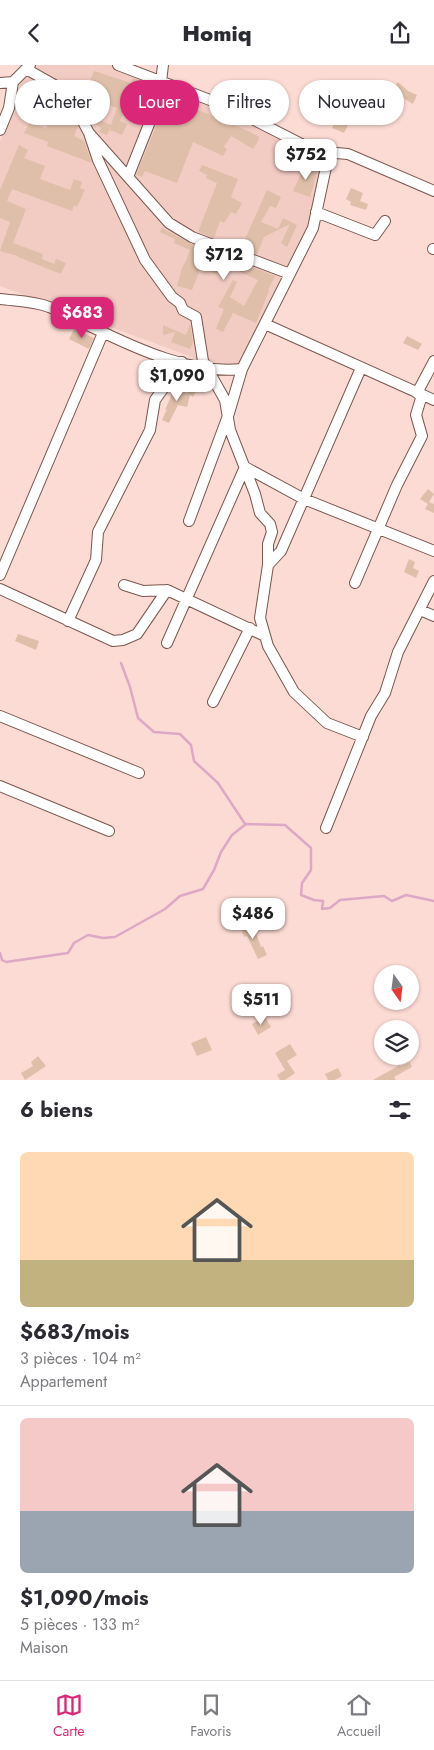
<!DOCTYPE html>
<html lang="fr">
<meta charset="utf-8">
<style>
:root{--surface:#fff;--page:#f7f7f7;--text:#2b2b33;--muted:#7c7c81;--line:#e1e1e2;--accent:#db2777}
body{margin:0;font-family:Jost,sans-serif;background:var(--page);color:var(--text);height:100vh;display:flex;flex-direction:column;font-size:19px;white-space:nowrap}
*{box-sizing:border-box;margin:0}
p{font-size:16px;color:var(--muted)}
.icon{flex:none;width:28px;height:28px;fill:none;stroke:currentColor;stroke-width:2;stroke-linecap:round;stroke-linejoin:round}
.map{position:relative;height:1015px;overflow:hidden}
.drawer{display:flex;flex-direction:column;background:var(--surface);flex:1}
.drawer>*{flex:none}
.hud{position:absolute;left:15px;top:15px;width:405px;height:45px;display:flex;gap:10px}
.needle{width:32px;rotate:166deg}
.tools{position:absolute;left:374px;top:900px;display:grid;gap:10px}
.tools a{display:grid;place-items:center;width:45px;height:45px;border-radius:50%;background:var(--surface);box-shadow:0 1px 4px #0004;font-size:25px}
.price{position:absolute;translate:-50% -42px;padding:0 11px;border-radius:10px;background:#fff;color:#222;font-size:16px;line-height:32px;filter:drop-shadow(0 1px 2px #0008)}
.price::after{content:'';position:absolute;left:50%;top:30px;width:15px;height:11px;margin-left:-8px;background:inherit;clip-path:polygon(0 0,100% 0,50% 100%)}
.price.selected{background:var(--accent);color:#fff}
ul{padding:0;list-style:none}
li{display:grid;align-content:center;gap:10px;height:265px;padding:0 20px}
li+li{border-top:1px solid var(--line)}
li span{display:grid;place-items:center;height:155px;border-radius:8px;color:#555}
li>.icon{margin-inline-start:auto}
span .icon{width:90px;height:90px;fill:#fffc;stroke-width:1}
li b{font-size:21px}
h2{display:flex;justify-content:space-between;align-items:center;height:60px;padding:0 20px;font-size:21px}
.pill{padding:0 18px;border-radius:22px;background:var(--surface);box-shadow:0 1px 4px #0004;font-size:18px;line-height:45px}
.pill.selected{background:var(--accent);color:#fff}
header{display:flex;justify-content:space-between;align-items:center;height:65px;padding:0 20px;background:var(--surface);font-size:22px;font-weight:800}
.dock{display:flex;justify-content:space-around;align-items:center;height:70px;border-top:1px solid var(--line);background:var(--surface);font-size:14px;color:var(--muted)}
.dock a{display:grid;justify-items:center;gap:2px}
.dock .selected{color:var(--accent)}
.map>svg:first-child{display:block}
.built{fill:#f2cbc3}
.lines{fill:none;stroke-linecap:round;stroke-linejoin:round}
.stream{stroke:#dda8c6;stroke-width:2.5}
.building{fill:#dfbfa9;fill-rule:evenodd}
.minor-casing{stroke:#79574f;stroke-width:12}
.minor{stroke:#fff;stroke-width:10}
</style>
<header><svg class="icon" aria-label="back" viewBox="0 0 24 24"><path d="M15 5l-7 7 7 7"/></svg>Homiq<svg class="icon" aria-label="share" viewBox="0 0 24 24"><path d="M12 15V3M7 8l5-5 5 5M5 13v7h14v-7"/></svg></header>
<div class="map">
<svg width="434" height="1015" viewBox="0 0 434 1015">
<rect width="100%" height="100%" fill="#fcdbd4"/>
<path class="built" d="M27,0H114L226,44L323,95L310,158L235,308L0,221V77Z"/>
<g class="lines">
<path class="stream" d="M121,598L130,622L138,653L154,667L180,669L191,680L194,696L218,718L245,759
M0,888L2,895L6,897L68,888L74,878L88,870L103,873L115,872L165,844L180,831L203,824L214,805L221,787L232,770L246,759L285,760L311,783V805L302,818L301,830L314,835L323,836L322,844L330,843L340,835L384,831L392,836L406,830L434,836"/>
</g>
<path class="building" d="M94,6L131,18L133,13L139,15L137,22L153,27L150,39L128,33L120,56L127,59L122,70L110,65L111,62L107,70L99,67L101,63L91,56L86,48L92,51L96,41L82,35ZM103,39L117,43L111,60L98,54Z
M398,17L408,26L417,30L413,39L391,26Z
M177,36L248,66L259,72L258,76L253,84L231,71L224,82L227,84L223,91L193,77L177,118L145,106L142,112L136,110L160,52L170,56Z
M57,41L68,44L67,49L72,51L78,61L74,71L84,76L92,98L47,81L48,77L24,68L30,56L46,64Z
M338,52L349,58L344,68L332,63Z
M19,80L28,85L24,93L45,101L40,114L70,125L74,114L82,117L80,123L85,125L77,142L74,140L72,146L12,124L7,136L26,144L13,178L43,189L42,194L54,199L56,194L66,198L61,209L18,192V191L0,186L10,157L0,153V125Z
M202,100L238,114L231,132L242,138L236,149L231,147L224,158L220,156L214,173L198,167L217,118L206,113L207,110L199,106Z
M305,100L318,104L310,132L293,126Z
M351,123L363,128L360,136L368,139L366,145L350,140L351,137L346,134Z
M267,125L281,132L276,143L270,141L261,157L278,164L283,153L297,160L287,182L281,178L290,159L264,172L257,189L241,183Z
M162,163L190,178L275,211L268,225L269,226L256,258L233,248L223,267L216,264L224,244L218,242L233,215L237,217L230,232L244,241L258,215L223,199L217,210L201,202L192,225L177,221L182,203L185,198L190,185L174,178L175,174L160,167Z
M190,259L193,278L190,284L171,277L175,267L163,270V260L186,270Z
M74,264L94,273L89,284L69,274Z
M407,271L422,279L418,285L403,278Z
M175,322L187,328L190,323L196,326L193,332L190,330L187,342L178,340L169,358L162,355L167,344L165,345Z
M428,424L434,429L429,437L434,439V448L425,444L428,439L420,434Z
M409,494L415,497L413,503L419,506L416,513L404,507Z
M18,569L39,576L36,585L15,576Z
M247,858L249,861L253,860L261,882L263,881L267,890L258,894L247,871L244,872L240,860Z
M265,952L271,962L258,970L252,959Z
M206,972L212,985L197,991L191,978Z
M290,979L297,990L287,996L295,1008L285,1015H280L277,1010L285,1005L275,988Z
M38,991L46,1001L25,1015L21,1008L33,1001L31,997Z
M410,997L412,1002L394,1012L396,1015H373L400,1000L401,1001Z
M338,1003L342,1011L335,1015H328L325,1009Z"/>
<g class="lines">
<g class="minor-casing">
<path id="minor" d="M118,0L231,43L319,88L325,93L326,102L313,163L242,304L229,348L189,456
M26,4L67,27L89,68L169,158L192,172L290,209
M0,18L13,17L30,0
M0,65L9,43L13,17
M89,68L98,95L145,195L172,232L180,238L183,245L196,252L203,296L225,335L230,365L255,429L260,448L270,459L272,467L268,479V500L260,553L268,581L294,627L327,658L363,672
M325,93L336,88L348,89L434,126
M128,112L159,34L163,0
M316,147L375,170L385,156
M433,184H434
M0,234C16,236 34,236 49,242C64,247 79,256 94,263C137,284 194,310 242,304
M265,259L434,335
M417,328L434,296
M268,500L281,486L361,303
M0,510L103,268
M355,518L397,420L422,371L416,350L422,330
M124,520L143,526L167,525L265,571
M0,524L113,576L123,575L137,569L167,525
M420,545L434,551
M68,556L96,495L98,467L150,365L155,335L182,297
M167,578L245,402L304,434L434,486
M213,637L250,563
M0,651L139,708
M0,721L109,766
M326,763L371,651L385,628L398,587L434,516"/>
</g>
<use href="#minor" class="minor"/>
</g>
</svg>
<div class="tools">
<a><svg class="needle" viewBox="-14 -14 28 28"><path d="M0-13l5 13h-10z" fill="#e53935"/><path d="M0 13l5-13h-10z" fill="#7c7c81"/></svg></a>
<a><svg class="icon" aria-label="layers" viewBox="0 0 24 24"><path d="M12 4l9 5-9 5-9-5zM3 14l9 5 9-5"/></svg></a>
</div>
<b class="price" style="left:306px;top:116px">$752</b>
<b class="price" style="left:224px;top:216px">$712</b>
<b class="price selected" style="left:82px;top:274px">$683</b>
<b class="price" style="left:177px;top:337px">$1,090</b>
<b class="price" style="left:253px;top:875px">$486</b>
<b class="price" style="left:261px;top:961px">$511</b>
<div class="hud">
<a class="pill">Acheter</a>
<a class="pill selected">Louer</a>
<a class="pill">Filtres</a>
<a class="pill">Nouveau</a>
</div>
</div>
<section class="drawer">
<h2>6 biens<svg class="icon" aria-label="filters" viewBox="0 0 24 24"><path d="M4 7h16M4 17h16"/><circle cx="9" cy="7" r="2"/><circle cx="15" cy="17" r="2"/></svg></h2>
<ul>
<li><span style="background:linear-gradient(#ffd9b3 70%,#c2b280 0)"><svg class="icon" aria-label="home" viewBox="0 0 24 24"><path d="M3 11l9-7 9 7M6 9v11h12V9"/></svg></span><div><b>$683/mois</b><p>3 pièces · 104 m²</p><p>Appartement</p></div></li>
<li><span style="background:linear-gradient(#f6c9c9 60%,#9aa5b1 0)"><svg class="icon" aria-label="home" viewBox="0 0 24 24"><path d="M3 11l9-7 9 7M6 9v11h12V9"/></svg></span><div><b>$1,090/mois</b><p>5 pièces · 133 m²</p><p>Maison</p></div></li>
</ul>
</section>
<nav class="dock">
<a class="selected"><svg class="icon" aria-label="map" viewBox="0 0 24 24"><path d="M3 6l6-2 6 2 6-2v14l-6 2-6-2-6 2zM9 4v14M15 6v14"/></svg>Carte</a>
<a><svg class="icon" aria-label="saved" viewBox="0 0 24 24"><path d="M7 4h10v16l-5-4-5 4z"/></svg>Favoris</a>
<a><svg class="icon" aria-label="home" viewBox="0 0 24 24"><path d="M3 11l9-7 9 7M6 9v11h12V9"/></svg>Accueil</a>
</nav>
